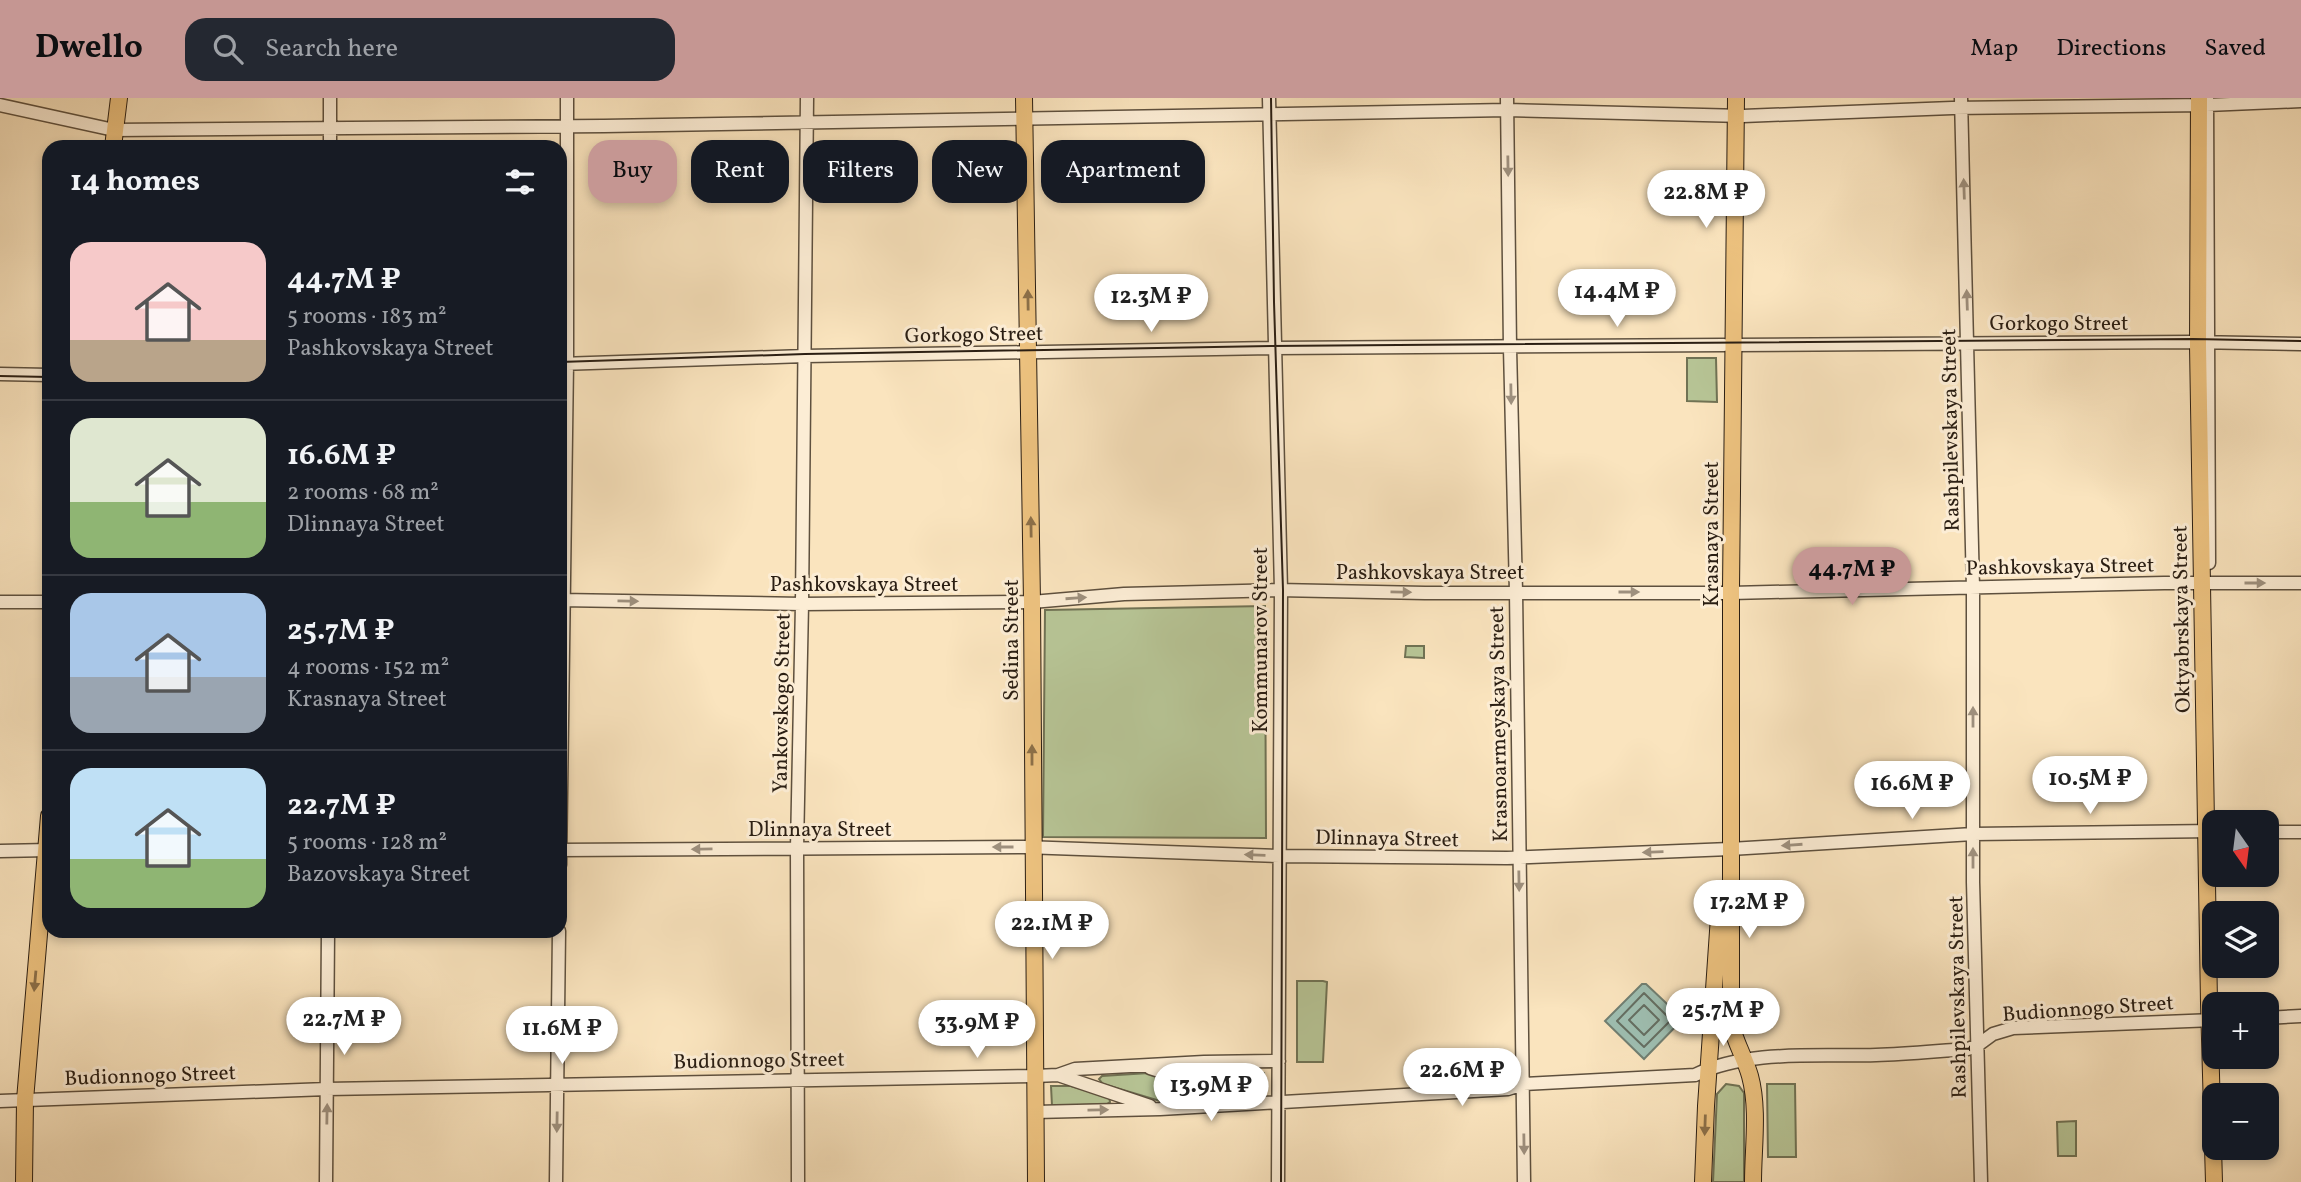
<!DOCTYPE html>
<meta charset="utf-8">
<style>
:root{--surface:#171b24;--page:#242831;--text:#f1f3f6;--muted:#9ea1a6;--line:#363941;--accent:#c59692}
body{margin:0;font-family:Vollkorn,serif;background:var(--page);color:var(--text);height:100vh;display:flex;flex-direction:column;font-size:26px;white-space:nowrap}
*{box-sizing:border-box;margin:0}
p{font-size:23px;color:var(--muted)}
.icon{flex:none;width:38px;height:38px;fill:none;stroke:currentColor;stroke-width:2;stroke-linecap:round;stroke-linejoin:round}
.map{position:relative;flex:1;overflow:hidden}
.side{position:absolute;left:42px;top:42px;width:525px;height:798px;display:flex;flex-direction:column;background:var(--surface);border-radius:21px;box-shadow:0 4px 10px #0003}
.side>*{flex:none}
.hud{position:absolute;left:588px;top:42px;width:665px;height:63px;display:flex;gap:14px}
.needle{width:46px;rotate:166deg}
.buttons{position:absolute;left:2202px;top:712px;display:grid;gap:14px}
.buttons a{display:grid;place-items:center;width:77px;height:77px;border-radius:14px;background:var(--surface);box-shadow:0 4px 10px #0003;font-size:35px}
.price{position:absolute;translate:-50% -60px;padding:0 16px;border-radius:24px;background:#fff;color:#222;font-size:23px;line-height:46px;filter:drop-shadow(0 2px 4px #0008)}
.price::after{content:'';position:absolute;left:50%;top:42px;width:21px;height:16px;margin-left:-10px;background:inherit;clip-path:polygon(0 0,100% 0,50% 100%)}
.price.current{background:var(--accent);color:#111}
ul{padding:0;list-style:none}
li{display:flex;align-items:center;gap:21px;height:175px;padding:0 28px}
li+li{border-top:2px solid var(--line)}
li span{display:grid;place-items:center;flex:none;width:196px;height:140px;border-radius:21px;color:#555}
li>.icon{margin-inline-start:auto}
span .icon{width:84px;height:84px;fill:#fffc;stroke-width:1}
li b{font-size:30px}
h2{display:flex;justify-content:space-between;align-items:center;height:84px;padding:0 28px;font-size:30px}
.tag{padding:0 24px;border-radius:21px;background:var(--surface);box-shadow:0 4px 10px #0003;font-size:24px;line-height:63px}
.tag.current{background:var(--accent);color:#111}
header{display:flex;align-items:center;gap:42px;box-sizing:border-box;height:98px;padding:0 35px;background:var(--accent);color:#111}
header strong{font-size:33px}
nav{display:flex;gap:38px;margin-inline-start:auto;font-size:24px}
.search{width:490px;height:63px;background:var(--page);display:flex;align-items:center;gap:18px;box-sizing:border-box;padding:0 24px;border-radius:21px;color:var(--muted);font-size:26px}
.map>svg:first-child{display:block}
.green{fill:#b7c596;stroke:#707254;stroke-width:2}
.water{fill:#9ebfb2;stroke:#707f72;stroke-width:2}
.lines{fill:none;stroke-linecap:round;stroke-linejoin:round}
.shore{stroke:#646e62;stroke-width:2}
.minor-casing{stroke:#5e503e;stroke-width:15}
.major-casing{stroke:#2a1e13;stroke-width:18}
.minor{stroke:#fcedd5;stroke-width:12}
.major{stroke:#edc27f;stroke-width:16}
.tram{stroke:#2a1e13;stroke-width:2}
.oneway{fill:#9e907e}
.oneway2{fill:#8c7049}
.labels{text-anchor:middle;stroke-width:6;stroke-linejoin:round;paint-order:stroke}
.street-label{font-size:21px;fill:#2a1e13;stroke:#fcedd5}
</style>
<header>
<strong>Dwello</strong>
<div class="search"><svg class="icon" aria-label="search" viewBox="0 0 24 24"><circle cx="10" cy="10" r="6"/><path d="M15 15l6 6"/></svg>Search here</div>
<nav><a>Map</a><a>Directions</a><a>Saved</a></nav>
</header>
<div class="map">
<svg width="2301" height="1084" viewBox="0 0 2301 1084">
<rect width="100%" height="100%" fill="#fae4be"/>
<filter id="stains"><feTurbulence type="fractalNoise" baseFrequency=".00286" numOctaves="4"/><feColorMatrix values="0 0 0 0 .2 0 0 0 0 .09 0 0 0 0 .02 0 0 0 .5 -.17"/></filter>
<radialGradient id="worn" r=".72"><stop offset=".6" stop-color="#630" stop-opacity="0"/><stop offset="1" stop-color="#630" stop-opacity=".3"/></radialGradient>
<path class="green" d="M1687,260H1716L1717,304L1687,303Z
M1265,508L1266,740L1043,739L1045,512Z
M1406,548H1424V560L1405,559Z
M1297,883H1323L1327,884L1323,964H1297Z
M1149,975L1209,995L1210,999L1206,1001L1160,1003L1103,986L1099,981L1102,978Z
M1206,975H1264L1265,995L1249,996L1205,981L1204,977Z
M1726,986L1739,988L1744,995V1084H1713L1717,996Z
M1795,986L1796,1059H1768L1767,986Z
M1051,988H1071L1109,999L1110,1004L1107,1006L1052,1008Z
M2076,1023V1058H2058L2057,1024Z"/>
<path class="water" d="M1642,886H1646L1683,921L1644,961L1605,923Z"/>
<g class="lines">
<path class="shore" d="M1644,895L1671,922L1644,949L1617,923Z
M1644,907L1659,922L1644,937L1629,922Z"/>
<g class="minor-casing">
<path id="minor" d="M330,0V49
M1269,0L1281,492L1278,1084
M1507,0L1510,250L1516,494L1524,1084
M1961,0L1973,490V784L1981,1084
M2207,0L2209,465
M0,7L114,32L604,28L1507,12L1743,18L1952,10L2207,7L2301,3
M1734,247L2193,244L2301,246
M560,266L805,258L1274,250L1724,247
M0,276L49,277
M560,502L802,506L1032,504L1124,496L1278,492L1425,495H1731L2164,485H2301
M0,504H49
M2266,734H2301
M560,752L1024,749L1279,758L1507,760L1730,751L1973,736L2214,733
M0,753L49,752
M560,767L567,264V0
M2266,920L2301,918
M1150,970L1252,1003
M1058,977L1150,1008
M0,1003L327,991L1035,978L1058,977L1075,971L1204,964L1279,963
M1035,1014L1160,1011L1508,991L1523,986L1695,977C1749,951 1818,959 1876,957C1907,956 1937,953 1968,951L1978,947L1993,936L2013,930L2214,922
M326,1084L328,833
M556,1084L559,833
M798,1084L797,750L802,506L807,0"/>
</g>
<g class="major-casing">
<path id="major" d="M1024,0L1032,504L1036,1084
M1736,0L1731,492V926C1735,944 1745,960 1750,978C1759,1011 1753,1050 1753,1084
M2199,0L2198,248L2209,905L2214,1084
M113,49L119,0
M24,1084L25,1002L49,718
M1703,1084L1706,1008L1720,804"/>
</g>
<use href="#minor" class="minor"/>
<use href="#major" class="major"/>
<path class="tram" d="M1271,0L1274,204L1283,492L1281,1084
M560,264L805,256L1271,248L2193,241L2301,243
M0,278L49,279"/>
</g>
<defs><path id="oneway-solid" d="M-6-.8H1V-3.2L6.5 0L1 3.2V.8H-6Z" transform="scale(1.75)"/></defs>
<g class="oneway">
<use href="#oneway-solid" transform="translate(1508 68) rotate(89)"/>
<use href="#oneway-solid" transform="translate(1964 91) rotate(-92)"/>
<use href="#oneway-solid" transform="translate(1967 202) rotate(-92)"/>
<use href="#oneway-solid" transform="translate(1511 296) rotate(89)"/>
<use href="#oneway-solid" transform="translate(2255 485)"/>
<use href="#oneway-solid" transform="translate(1401 494) rotate(1)"/>
<use href="#oneway-solid" transform="translate(1629 494)"/>
<use href="#oneway-solid" transform="translate(1076 500) rotate(-4)"/>
<use href="#oneway-solid" transform="translate(628 503) rotate(1)"/>
<use href="#oneway-solid" transform="translate(1973 619) rotate(-90)"/>
<use href="#oneway-solid" transform="translate(1792 747) rotate(176)"/>
<use href="#oneway-solid" transform="translate(1003 749) rotate(180)"/>
<use href="#oneway-solid" transform="translate(702 751) rotate(179)"/>
<use href="#oneway-solid" transform="translate(1653 754) rotate(178)"/>
<use href="#oneway-solid" transform="translate(1255 757) rotate(-178)"/>
<use href="#oneway-solid" transform="translate(1973 760) rotate(-90)"/>
<use href="#oneway-solid" transform="translate(1519 783) rotate(89)"/>
<use href="#oneway-solid" transform="translate(1098 1012) rotate(-1)"/>
<use href="#oneway-solid" transform="translate(327 1016) rotate(-89)"/>
<use href="#oneway-solid" transform="translate(557 1024) rotate(91)"/>
<use href="#oneway-solid" transform="translate(1524 1046) rotate(89)"/>
</g>
<g class="oneway2">
<use href="#oneway-solid" transform="translate(1028 202) rotate(-91)"/>
<use href="#oneway-solid" transform="translate(1031 429) rotate(-91)"/>
<use href="#oneway-solid" transform="translate(1032 657) rotate(-90)"/>
<use href="#oneway-solid" transform="translate(35 883) rotate(95)"/>
<use href="#oneway-solid" transform="translate(1705 1027) rotate(92)"/>
</g>
<g class="labels">
<g class="street-label">
<text x="2059" y="232">Gorkogo Street</text>
<text transform="translate(974 236) rotate(-1)" y="7">Gorkogo Street</text>
<text transform="translate(1950 332) rotate(-91)" y="7">Rashpilevskaya Street</text>
<text transform="translate(1711 436) rotate(-90)" y="7">Krasnaya Street</text>
<text transform="translate(2060 468) rotate(-1)" y="7">Pashkovskaya Street</text>
<text x="1430" y="481">Pashkovskaya Street</text>
<text x="864" y="493">Pashkovskaya Street</text>
<text transform="translate(2181 521) rotate(-91)" y="7">Oktyabrskaya Street</text>
<text transform="translate(1011 542) rotate(-90)" y="7">Sedina Street</text>
<text transform="translate(1260 542) rotate(-90)" y="7">Kommunarov Street</text>
<text transform="translate(781 605) rotate(-89)" y="7">Yankovskogo Street</text>
<text transform="translate(1498 626) rotate(-91)" y="7">Krasnoarmeyskaya Street</text>
<text x="820" y="738">Dlinnaya Street</text>
<text transform="translate(1387 740) rotate(1)" y="7">Dlinnaya Street</text>
<text transform="translate(1957 899) rotate(-91)" y="7">Rashpilevskaya Street</text>
<text transform="translate(2088 910) rotate(-4)" y="7">Budionnogo Street</text>
<text transform="translate(759 962) rotate(-1)" y="7">Budionnogo Street</text>
<text transform="translate(150 977) rotate(-2)" y="7">Budionnogo Street</text>
</g>
</g>
<rect width="100%" height="100%" filter="url(#stains)"/>
<rect width="100%" height="100%" fill="url(#worn)"/>
</svg>
<div class="buttons">
<a><svg class="needle" viewBox="-14 -14 28 28"><path d="M0-13l5 13h-10z" fill="#e53935"/><path d="M0 13l5-13h-10z" fill="#9ea1a6"/></svg></a>
<a><svg class="icon" aria-label="layers" viewBox="0 0 24 24"><path d="M12 4l9 5-9 5-9-5zM3 14l9 5 9-5"/></svg></a>
<a>+</a>
<a>−</a>
</div>
<b class="price" style="left:1706px;top:132px">22.8M ₽</b>
<b class="price" style="left:1617px;top:231px">14.4M ₽</b>
<b class="price" style="left:1151px;top:236px">12.3M ₽</b>
<b class="price current" style="left:1852px;top:509px">44.7M ₽</b>
<b class="price" style="left:2090px;top:718px">10.5M ₽</b>
<b class="price" style="left:1912px;top:723px">16.6M ₽</b>
<b class="price" style="left:1749px;top:842px">17.2M ₽</b>
<b class="price" style="left:1052px;top:863px">22.1M ₽</b>
<b class="price" style="left:1723px;top:950px">25.7M ₽</b>
<b class="price" style="left:344px;top:959px">22.7M ₽</b>
<b class="price" style="left:977px;top:962px">33.9M ₽</b>
<b class="price" style="left:562px;top:968px">11.6M ₽</b>
<b class="price" style="left:1462px;top:1010px">22.6M ₽</b>
<b class="price" style="left:1211px;top:1025px">13.9M ₽</b>
<div class="hud">
<a class="tag current">Buy</a>
<a class="tag">Rent</a>
<a class="tag">Filters</a>
<a class="tag">New</a>
<a class="tag">Apartment</a>
</div>
<section class="side">
<h2>14 homes<svg class="icon" aria-label="filters" viewBox="0 0 24 24"><path d="M4 7h16M4 17h16"/><circle cx="9" cy="7" r="2"/><circle cx="15" cy="17" r="2"/></svg></h2>
<ul>
<li><span style="background:linear-gradient(#f6c9c9 70%,#b9a48a 0)"><svg class="icon" aria-label="home" viewBox="0 0 24 24"><path d="M3 11l9-7 9 7M6 9v11h12V9"/></svg></span><div><b>44.7M ₽</b><p>5 rooms · 183 m²</p><p>Pashkovskaya Street</p></div></li>
<li><span style="background:linear-gradient(#dfe7d0 60%,#8fb573 0)"><svg class="icon" aria-label="home" viewBox="0 0 24 24"><path d="M3 11l9-7 9 7M6 9v11h12V9"/></svg></span><div><b>16.6M ₽</b><p>2 rooms · 68 m²</p><p>Dlinnaya Street</p></div></li>
<li><span style="background:linear-gradient(#a9c7e8 60%,#9aa5b1 0)"><svg class="icon" aria-label="home" viewBox="0 0 24 24"><path d="M3 11l9-7 9 7M6 9v11h12V9"/></svg></span><div><b>25.7M ₽</b><p>4 rooms · 152 m²</p><p>Krasnaya Street</p></div></li>
<li><span style="background:linear-gradient(#bfe0f5 65%,#8fb573 0)"><svg class="icon" aria-label="home" viewBox="0 0 24 24"><path d="M3 11l9-7 9 7M6 9v11h12V9"/></svg></span><div><b>22.7M ₽</b><p>5 rooms · 128 m²</p><p>Bazovskaya Street</p></div></li>
</ul>
</section>
</div>
